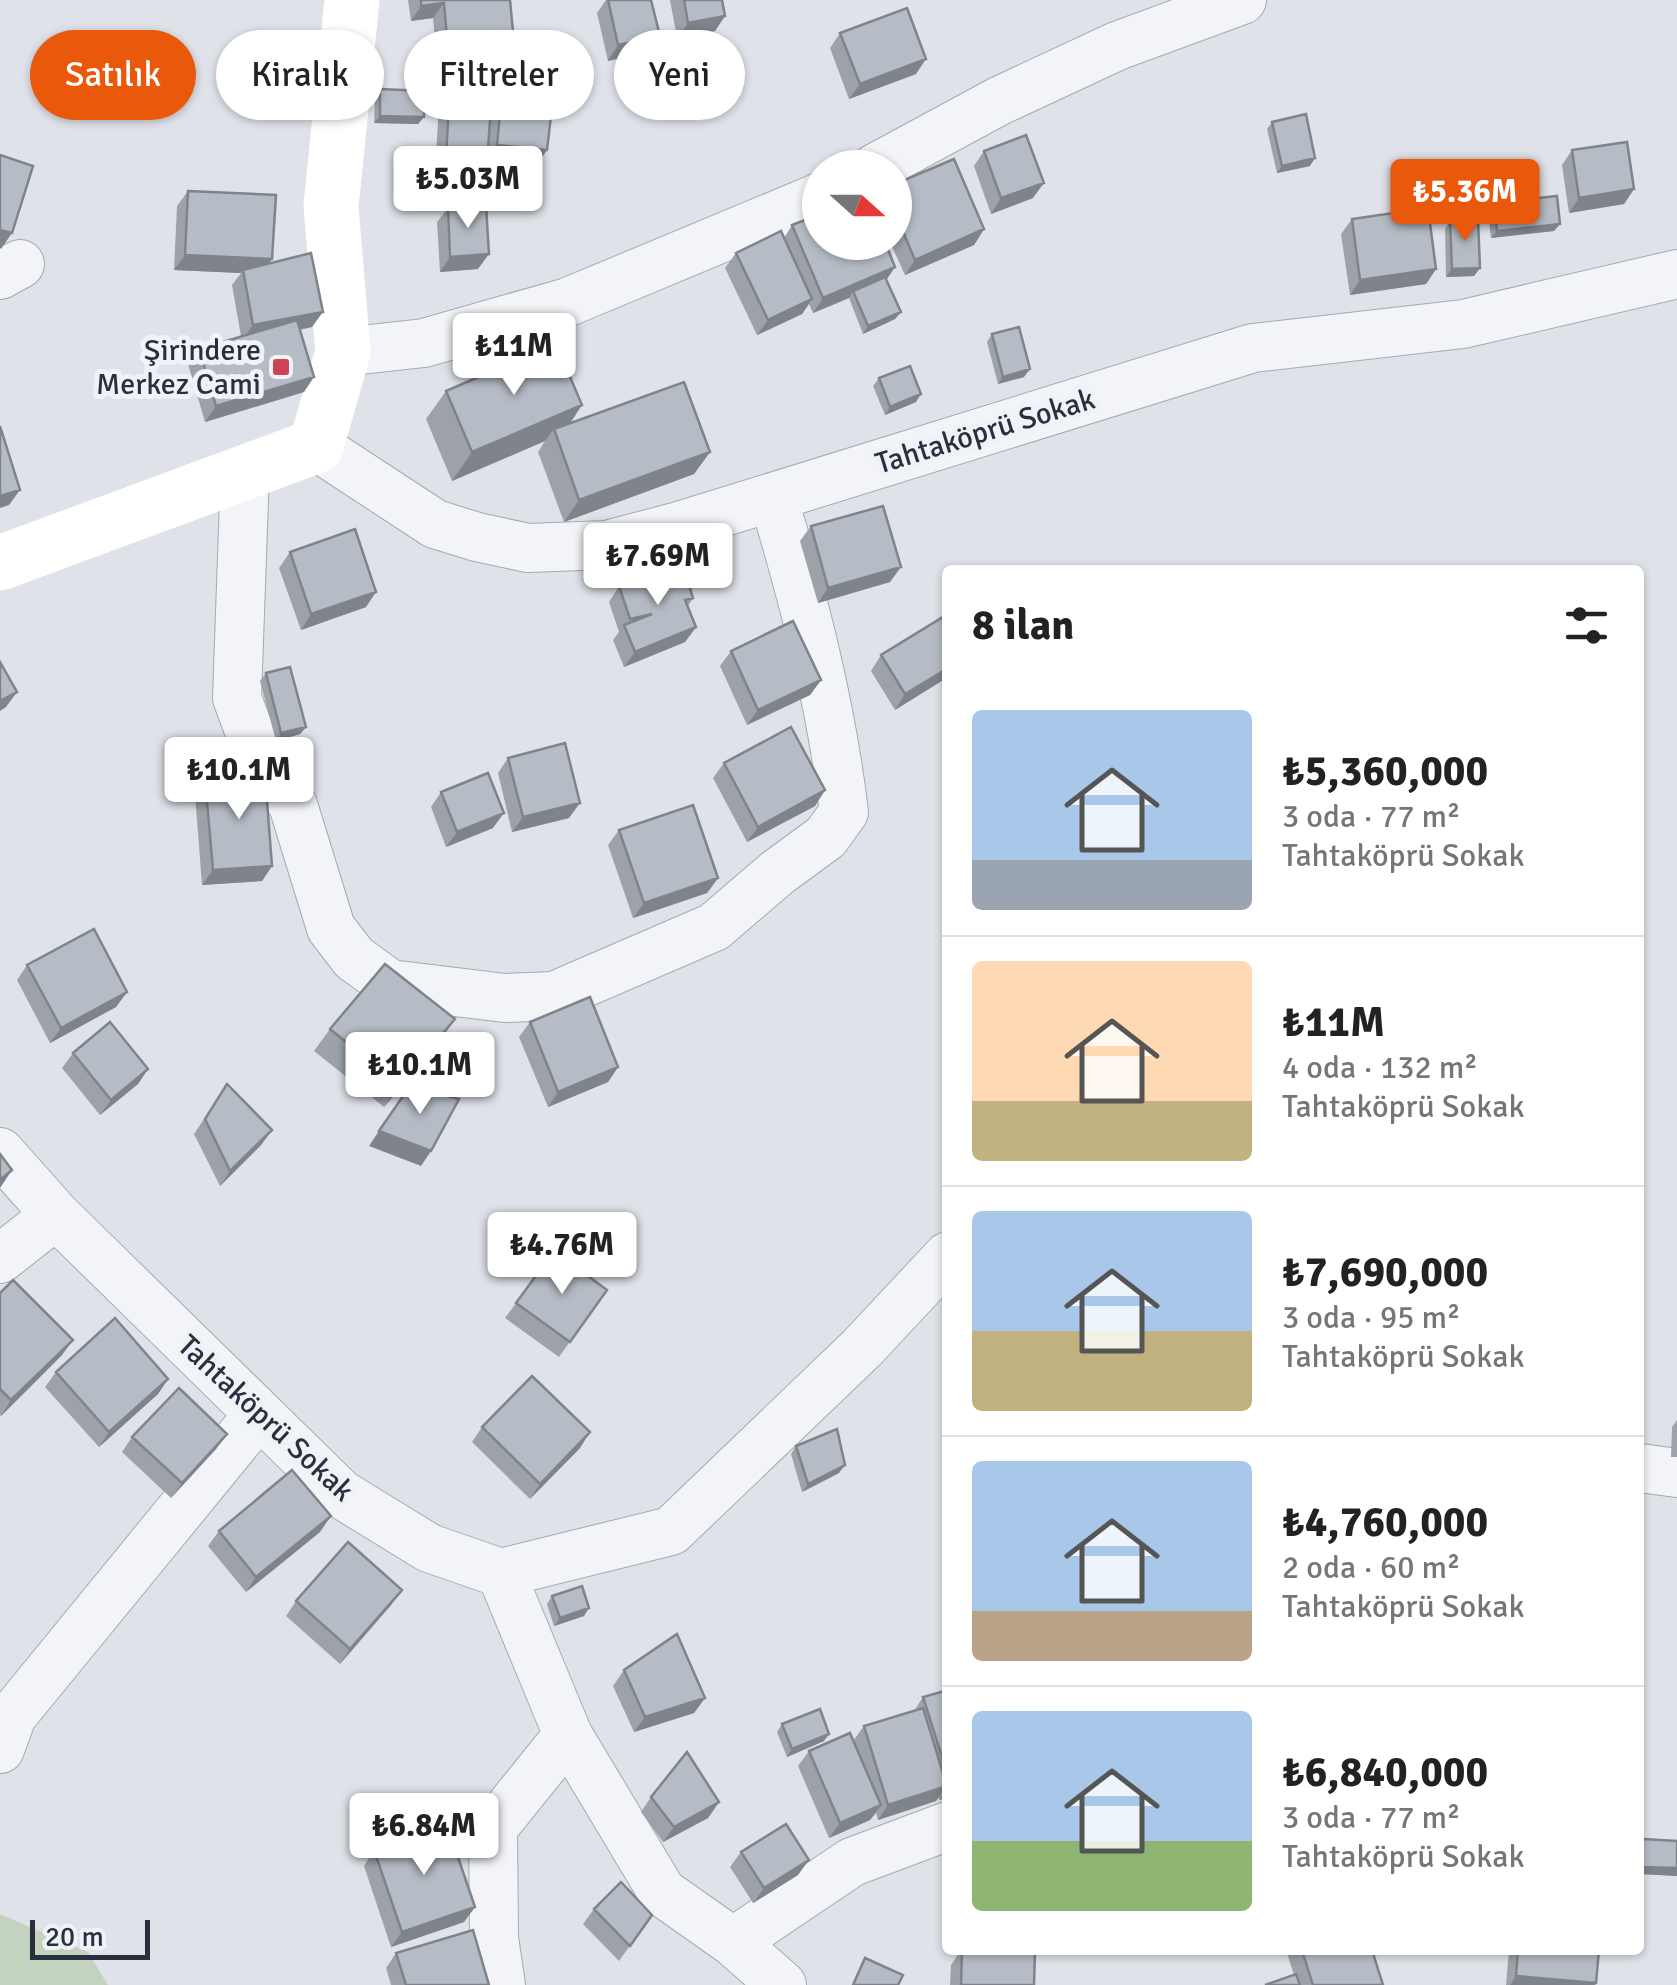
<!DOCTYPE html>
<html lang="tr">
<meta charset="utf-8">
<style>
:root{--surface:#fff;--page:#f6f6f6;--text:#222;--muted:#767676;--line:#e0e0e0;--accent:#ea580c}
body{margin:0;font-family:Signika,sans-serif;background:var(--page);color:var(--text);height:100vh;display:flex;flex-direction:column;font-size:38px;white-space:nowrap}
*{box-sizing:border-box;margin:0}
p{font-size:32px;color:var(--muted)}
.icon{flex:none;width:55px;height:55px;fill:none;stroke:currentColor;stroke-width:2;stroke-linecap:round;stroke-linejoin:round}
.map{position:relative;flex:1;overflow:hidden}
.details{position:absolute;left:942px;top:565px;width:702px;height:1390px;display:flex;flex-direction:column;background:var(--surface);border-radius:10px;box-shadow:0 2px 8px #0004}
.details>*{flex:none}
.guide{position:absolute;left:30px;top:30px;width:762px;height:90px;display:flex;gap:20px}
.needle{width:65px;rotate:111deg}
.buttons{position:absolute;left:802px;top:150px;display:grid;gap:20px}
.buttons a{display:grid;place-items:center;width:110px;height:110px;border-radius:50%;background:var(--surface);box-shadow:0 2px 8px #0004;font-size:50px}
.scale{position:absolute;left:30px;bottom:25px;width:120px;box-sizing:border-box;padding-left:10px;border:5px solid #283040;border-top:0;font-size:28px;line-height:35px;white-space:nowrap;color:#283040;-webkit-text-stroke:8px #eff2f6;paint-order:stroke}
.price{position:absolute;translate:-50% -85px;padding:0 22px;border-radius:10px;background:#fff;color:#222;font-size:32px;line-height:65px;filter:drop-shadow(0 2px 5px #0008)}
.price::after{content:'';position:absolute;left:50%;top:60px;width:30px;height:22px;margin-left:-15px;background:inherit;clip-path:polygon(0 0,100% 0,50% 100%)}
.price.current{background:var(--accent);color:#fff}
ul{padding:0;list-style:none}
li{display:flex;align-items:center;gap:30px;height:250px;padding:0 30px}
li+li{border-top:2px solid var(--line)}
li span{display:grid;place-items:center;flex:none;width:280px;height:200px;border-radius:10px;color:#555}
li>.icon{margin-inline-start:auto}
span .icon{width:120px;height:120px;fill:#fffc;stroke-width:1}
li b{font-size:42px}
h2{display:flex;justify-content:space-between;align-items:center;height:120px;padding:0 30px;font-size:42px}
.pill{padding:0 35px;border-radius:45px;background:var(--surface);box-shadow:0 2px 8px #0004;font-size:35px;line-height:90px}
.pill.current{background:var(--accent);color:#fff}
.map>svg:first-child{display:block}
.green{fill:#c4d3c0}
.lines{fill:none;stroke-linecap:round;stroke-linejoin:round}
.street-casing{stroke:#a4aab3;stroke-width:50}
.street{stroke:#f2f4f7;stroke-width:48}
.secondary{stroke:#fff;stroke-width:55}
.wall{fill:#9da2a9}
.shaded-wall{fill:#7f848a}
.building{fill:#b6bcc5;stroke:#7f848a;stroke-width:2.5}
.poi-dot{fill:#cf4354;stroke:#eff2f6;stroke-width:4}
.labels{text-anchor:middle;stroke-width:10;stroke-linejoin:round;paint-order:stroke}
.poi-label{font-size:30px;fill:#283040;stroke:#eff2f6;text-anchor:end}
.street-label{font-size:30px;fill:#283040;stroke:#eff2f6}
</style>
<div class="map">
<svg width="1677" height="1985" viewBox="0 0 1677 1985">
<rect width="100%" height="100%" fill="#dfe3e9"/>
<path class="green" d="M0,1914L88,1952L108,1985H0Z"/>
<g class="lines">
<g class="street-casing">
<path id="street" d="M875,168L999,101L1117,46L1242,0
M0,275L20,264
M343,352L424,343L568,302L820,197
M316,446L435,524L477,537L528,548L607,545L679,526L1253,348L1463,324L1677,274
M245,472L237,698L257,752L293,805L331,928L354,958L390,984L505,998L554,996L714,927L777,873L826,837L844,812C831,703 804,601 773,497
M0,1152L56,1215L341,1494L429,1548L501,1573L568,1735L662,1892L733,1942L782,1985
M0,1259L56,1215
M1640,1468L1677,1473
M501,1573L671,1531L862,1348L948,1256
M0,1749L12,1716L259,1414
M733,1942L852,1862L948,1826
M501,1985L494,1938L493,1828L568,1735"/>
</g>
<use href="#street" class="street"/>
<path class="secondary" d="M0,563L316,446L343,352L331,206L352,0"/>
</g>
<path class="wall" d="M408,0H461L503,57L437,64L433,18L411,21Z
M606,0H651L660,36L649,51L608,61L597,13Z
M670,0H722L725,16L715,31L677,38Z
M840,33L916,74L849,99L830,48Z
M504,75L537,165L487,160L485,193L477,206L478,269L440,272L437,222L449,207L433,206L439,104L450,88L489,132L493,91Z
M380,89L424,117L418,124L374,123L375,97Z
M1272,122L1310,166L1277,173L1267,129Z
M1572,150L1634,189L1624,204L1569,213L1562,165Z
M984,151L1033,198L991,214L974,166Z
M895,184L984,229L974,245L905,275L890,242H895Z
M188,191L272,259L269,264L312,327L300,330L304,392L205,422L188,364L199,349L241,336L232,285L241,273L174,270L177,206Z
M1494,203L1560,224L1554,231L1491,238L1488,211Z
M1352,219L1436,269L1426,284L1350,295L1341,234Z
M1450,221L1480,268L1474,276L1446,277L1445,229Z
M792,225L895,267L886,279L901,312L895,319L863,334L849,298L813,313L809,304L802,314L757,335L725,268L736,253L784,238Z
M992,334L1024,377L998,384L987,342Z
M879,378L916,402L885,415L873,386Z
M446,391L582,405L570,424L710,452L694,474L564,522L538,452L545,441L452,481L426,419Z
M811,526L890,582L818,603L800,541Z
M290,552L366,607L301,630L279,568Z
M619,586L693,598L688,606L696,627L685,642L624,667L613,640L619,632L609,602Z
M948,624V677L895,710L871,671L881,655Z
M731,651L821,680L810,695L747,725L720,666Z
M266,673L306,727L300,734L276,741L260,681Z
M508,758L569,818L512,832L498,773Z
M724,763L825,790L815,806L747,842L713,778Z
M205,779L272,866L262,881L202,885L195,794Z
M441,792L493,828L446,847L431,807Z
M619,830L718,878L707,893L633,918L608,845Z
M27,965L127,992L116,1007L50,1043L17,980Z
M530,1022L618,1067L608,1082L548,1107L519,1037Z
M330,1029L439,1042L384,1107L314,1051Z
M73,1053L148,1069L138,1084L100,1115L62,1068Z
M227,1084L272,1130L261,1145L220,1186L194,1134Z
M554,1251L607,1290L559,1357L505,1318Z
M0,1293L62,1355L1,1416L0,1415Z
M56,1372L168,1379L158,1394L99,1447L45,1387Z
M1677,1420V1457H1671L1672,1427Z
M482,1427L580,1448L530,1499L472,1442Z
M227,1434L216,1449L171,1498L122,1452L132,1437Z
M796,1446L839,1473L802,1492L791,1454Z
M219,1531L320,1532L246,1592L208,1546Z
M402,1590L391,1605L340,1664L286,1616L296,1601Z
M552,1596L584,1616L554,1626L547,1604Z
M948,1652V1670L944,1658Z
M624,1670L705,1698L694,1713L634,1732L613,1686Z
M948,1690V1797L939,1800V1797L936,1801L878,1820L876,1813L870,1820L829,1838L798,1766L809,1751L853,1741L864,1726L914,1711L923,1697Z
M782,1724L824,1741L787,1757L777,1732Z
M651,1797L719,1802L708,1818L663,1842L641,1812Z
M1643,1839L1677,1876L1640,1874V1843Z
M374,1850L475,1907L464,1922L391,1947L364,1866Z
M741,1852L798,1875L753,1903L730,1867Z
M594,1909L652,1915L619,1961L583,1924Z
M961,1950L1034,1985H950L951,1965Z
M1286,1950H1372L1383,1985H1265L1294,1975Z
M1509,1950H1599L1596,1983L1595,1985H1506Z
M396,1953L489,1985H391L386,1968Z"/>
<path class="shaded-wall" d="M444,3L433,18L411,21L421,6Z
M725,16L715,31L677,38L688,23Z
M660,36L649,51L608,61L618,45Z
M514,42L503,57L437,64L448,49Z
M926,59L916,74L849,99L860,84Z
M380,116L424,117L418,124L374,123Z
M497,145L547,150L537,165L486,160Z
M1315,158L1310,166L1277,173L1282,166Z
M1044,183L1033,198L991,214L1001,198Z
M1634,189L1624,204L1569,213L1579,198Z
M444,191L485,193L475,209L433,206Z
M1560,224L1554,231L1491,238L1497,231Z
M984,229L974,245L905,275L915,260Z
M0,230L12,233L1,249L0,248Z
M489,254L478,269L440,272L450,257Z
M185,255L272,259L262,274L243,270L241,273L174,270Z
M895,267L885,282L853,291L849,298L813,313L823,298Z
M1480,268L1474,276L1446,277L1452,269Z
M1436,269L1426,284L1350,295L1360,280Z
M812,299L802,314L757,335L768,320Z
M323,312L312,327L242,340L253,325Z
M901,312L895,319L863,334L868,326Z
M1030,369L1024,377L998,384L1003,377Z
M314,377L304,392L205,422L216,406Z
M921,394L916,402L885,415L890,407Z
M582,405L562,434L554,429L545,441L452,481L472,452Z
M710,452L694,474L564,522L579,500Z
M20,490L9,505L0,508V496Z
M901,567L890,582L818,603L828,588Z
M376,592L366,607L301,630L311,614Z
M696,627L685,642L624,667L635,652Z
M948,668V677L895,710L905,694Z
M821,680L810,695L747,725L758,710Z
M17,692L6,707L0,711V701Z
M306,727L300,734L276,741L281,733Z
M825,790L815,806L747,842L758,827Z
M580,803L569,818L512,832L523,817Z
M504,813L493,828L446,847L457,832Z
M272,866L262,881L202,885L213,870Z
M718,878L707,893L633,918L644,903Z
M127,992L116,1007L50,1043L61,1028Z
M455,1019L439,1042L384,1107L399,1085Z
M618,1067L608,1082L548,1107L558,1092Z
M148,1069L138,1084L100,1115L111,1100Z
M272,1130L261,1145L220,1186L230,1171Z
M379,1131L431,1151L421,1166L369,1146Z
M12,1170L0,1188V1180Z
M73,1340L62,1355L1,1416L11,1400Z
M168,1379L158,1394L99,1447L109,1432Z
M590,1432L580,1448L530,1499L540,1484Z
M227,1434L216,1449L171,1498L182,1483Z
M845,1465L839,1473L802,1492L808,1484Z
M331,1516L320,1532L246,1592L256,1577Z
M402,1590L391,1605L340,1664L350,1649Z
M589,1608L584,1616L554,1626L560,1618Z
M705,1698L694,1713L634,1732L645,1717Z
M829,1734L824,1741L787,1757L792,1749Z
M947,1786L936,1801L878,1820L888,1805Z
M948,1788V1797L939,1800Z
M719,1802L708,1818L663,1842L674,1827Z
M881,1805L870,1820L829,1838L840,1823Z
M809,1860L798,1875L753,1903L764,1888Z
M1642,1867L1677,1868V1876L1640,1874Z
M475,1907L464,1922L391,1947L402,1932Z
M1516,1976L1596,1983L1595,1985H1510Z"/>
<path class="building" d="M421,0H510L514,42L448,49L444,3L421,6Z
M608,0H651L660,36L618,45Z
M684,0H722L725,16L688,23Z
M907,8L926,59L860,84L840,33Z
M504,75L555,82L547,150L497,145Z
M450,88L492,91L485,193L444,191Z
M380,89L425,91L424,117L380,116Z
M1306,114L1315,158L1282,166L1272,122Z
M1026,135L1044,183L1001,198L984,151Z
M1627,142L1634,189L1579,198L1572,150Z
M0,155L33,166L12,233L0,230Z
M954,159L984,229L915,260L895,213V184Z
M188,191L276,195L272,259L185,255Z
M1557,196L1560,224L1497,231L1494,203Z
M486,205L489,254L450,257L448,207Z
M1428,208L1436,269L1360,280L1352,219Z
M820,214V242H885L895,267L823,298L792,225Z
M1478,220L1480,268L1452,269L1450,221Z
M781,231L812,299L768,320L736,253Z
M311,253L323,312L253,325L243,270Z
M885,277L901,312L868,326L853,291Z
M297,320L314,377L216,406L199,349Z
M1019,327L1030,369L1003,377L992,334Z
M556,344L582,405L472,452L446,391Z
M910,366L921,394L890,407L879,378Z
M684,382L710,452L579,500L554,429Z
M0,426L20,490L0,496Z
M883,506L901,567L828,588L811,526Z
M355,529L376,592L311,614L290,552Z
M683,566L693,598L685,600L696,627L635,652L624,625L652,614L630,619L619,586Z
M943,617L948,624V668L905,694L881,655Z
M793,621L821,680L758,710L731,651Z
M0,662L17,692L0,701Z
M290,667L306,727L281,733L266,673Z
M791,727L825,790L758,827L724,763Z
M565,743L580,803L523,817L508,758Z
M488,773L504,813L457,832L441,792Z
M265,775L272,866L213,870L205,779Z
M693,805L718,878L644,903L619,830Z
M94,929L127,992L61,1028L27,965Z
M385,964L455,1019L399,1085L330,1029Z
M590,997L618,1067L558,1092L530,1022Z
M110,1022L148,1069L111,1100L73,1053Z
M227,1084L272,1130L230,1171L205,1119Z
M410,1086L459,1099L431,1151L379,1131Z
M0,1154L12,1170L0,1180Z
M554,1251L607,1290L570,1342L516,1303Z
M13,1280L73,1340L11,1400L0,1389V1293Z
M115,1318L168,1379L109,1432L56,1372Z
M532,1376L590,1432L540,1484L482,1427Z
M179,1388L227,1434L182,1483L132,1437Z
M837,1429L845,1465L808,1484L796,1446Z
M292,1470L331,1516L256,1577L219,1531Z
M348,1542L402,1590L350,1649L296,1601Z
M582,1586L589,1608L560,1618L552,1596Z
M677,1634L705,1698L645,1717L624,1670Z
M948,1690V1776L923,1697Z
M923,1708L947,1786L888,1805L864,1726Z
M820,1709L829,1734L792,1749L782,1724Z
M850,1733L881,1805L840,1823L809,1751Z
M687,1752L719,1802L674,1827L651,1797Z
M786,1824L809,1860L764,1888L741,1852Z
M447,1825L475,1907L402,1932L374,1850Z
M1643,1839L1677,1841V1868L1642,1867Z
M621,1882L652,1915L630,1946L594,1909Z
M473,1930L489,1985H406L396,1953Z
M962,1950L1035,1951L1034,1985H961Z
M1302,1950H1372L1383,1985H1313Z
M1518,1950H1599L1596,1983L1516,1976Z
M865,1958L903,1975L898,1985H853Z
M1296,1974L1300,1985H1265Z"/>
<rect class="poi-dot" x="271" y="357" width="20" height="20" rx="5"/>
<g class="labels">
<g class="poi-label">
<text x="261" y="360">Şirindere<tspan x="261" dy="34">Merkez Cami</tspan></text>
</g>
<g class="street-label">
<text transform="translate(985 431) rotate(-17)" y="10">Tahtaköprü Sokak</text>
<text transform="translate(266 1418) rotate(43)" y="10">Tahtaköprü Sokak</text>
</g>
</g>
</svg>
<div class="buttons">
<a><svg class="needle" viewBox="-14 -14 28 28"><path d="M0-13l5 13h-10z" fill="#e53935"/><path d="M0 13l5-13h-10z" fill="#767676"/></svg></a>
</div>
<div class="scale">20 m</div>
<b class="price" style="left:468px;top:231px">₺5.03M</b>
<b class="price current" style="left:1465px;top:244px">₺5.36M</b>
<b class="price" style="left:514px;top:398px">₺11M</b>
<b class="price" style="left:658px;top:608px">₺7.69M</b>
<b class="price" style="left:239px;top:822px">₺10.1M</b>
<b class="price" style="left:420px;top:1117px">₺10.1M</b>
<b class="price" style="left:562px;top:1297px">₺4.76M</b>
<b class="price" style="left:424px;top:1878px">₺6.84M</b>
<div class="guide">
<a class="pill current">Satılık</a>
<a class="pill">Kiralık</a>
<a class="pill">Filtreler</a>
<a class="pill">Yeni</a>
</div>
<section class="details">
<h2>8 ilan<svg class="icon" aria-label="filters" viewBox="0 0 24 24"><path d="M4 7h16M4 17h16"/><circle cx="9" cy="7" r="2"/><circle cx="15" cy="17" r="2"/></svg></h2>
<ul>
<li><span style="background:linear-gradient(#a9c7e8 75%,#9aa5b1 0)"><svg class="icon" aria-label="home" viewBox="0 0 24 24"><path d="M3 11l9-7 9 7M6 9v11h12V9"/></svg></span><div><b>₺5,360,000</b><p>3 oda · 77 m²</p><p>Tahtaköprü Sokak</p></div></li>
<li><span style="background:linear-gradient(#ffd9b3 70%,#c2b280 0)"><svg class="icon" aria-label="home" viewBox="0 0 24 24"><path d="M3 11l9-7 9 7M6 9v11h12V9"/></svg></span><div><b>₺11M</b><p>4 oda · 132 m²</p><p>Tahtaköprü Sokak</p></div></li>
<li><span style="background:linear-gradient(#a9c7e8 60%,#c2b280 0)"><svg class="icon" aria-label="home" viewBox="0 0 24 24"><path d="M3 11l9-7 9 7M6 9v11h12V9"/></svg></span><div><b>₺7,690,000</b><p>3 oda · 95 m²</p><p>Tahtaköprü Sokak</p></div></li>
<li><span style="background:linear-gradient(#a9c7e8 75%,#b9a48a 0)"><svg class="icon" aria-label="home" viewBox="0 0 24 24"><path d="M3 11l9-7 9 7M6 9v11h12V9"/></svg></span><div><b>₺4,760,000</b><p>2 oda · 60 m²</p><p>Tahtaköprü Sokak</p></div></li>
<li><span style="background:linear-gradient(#a9c7e8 65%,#8fb573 0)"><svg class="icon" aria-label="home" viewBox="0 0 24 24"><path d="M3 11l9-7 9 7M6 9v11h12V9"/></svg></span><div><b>₺6,840,000</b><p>3 oda · 77 m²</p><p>Tahtaköprü Sokak</p></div></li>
</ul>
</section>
</div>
